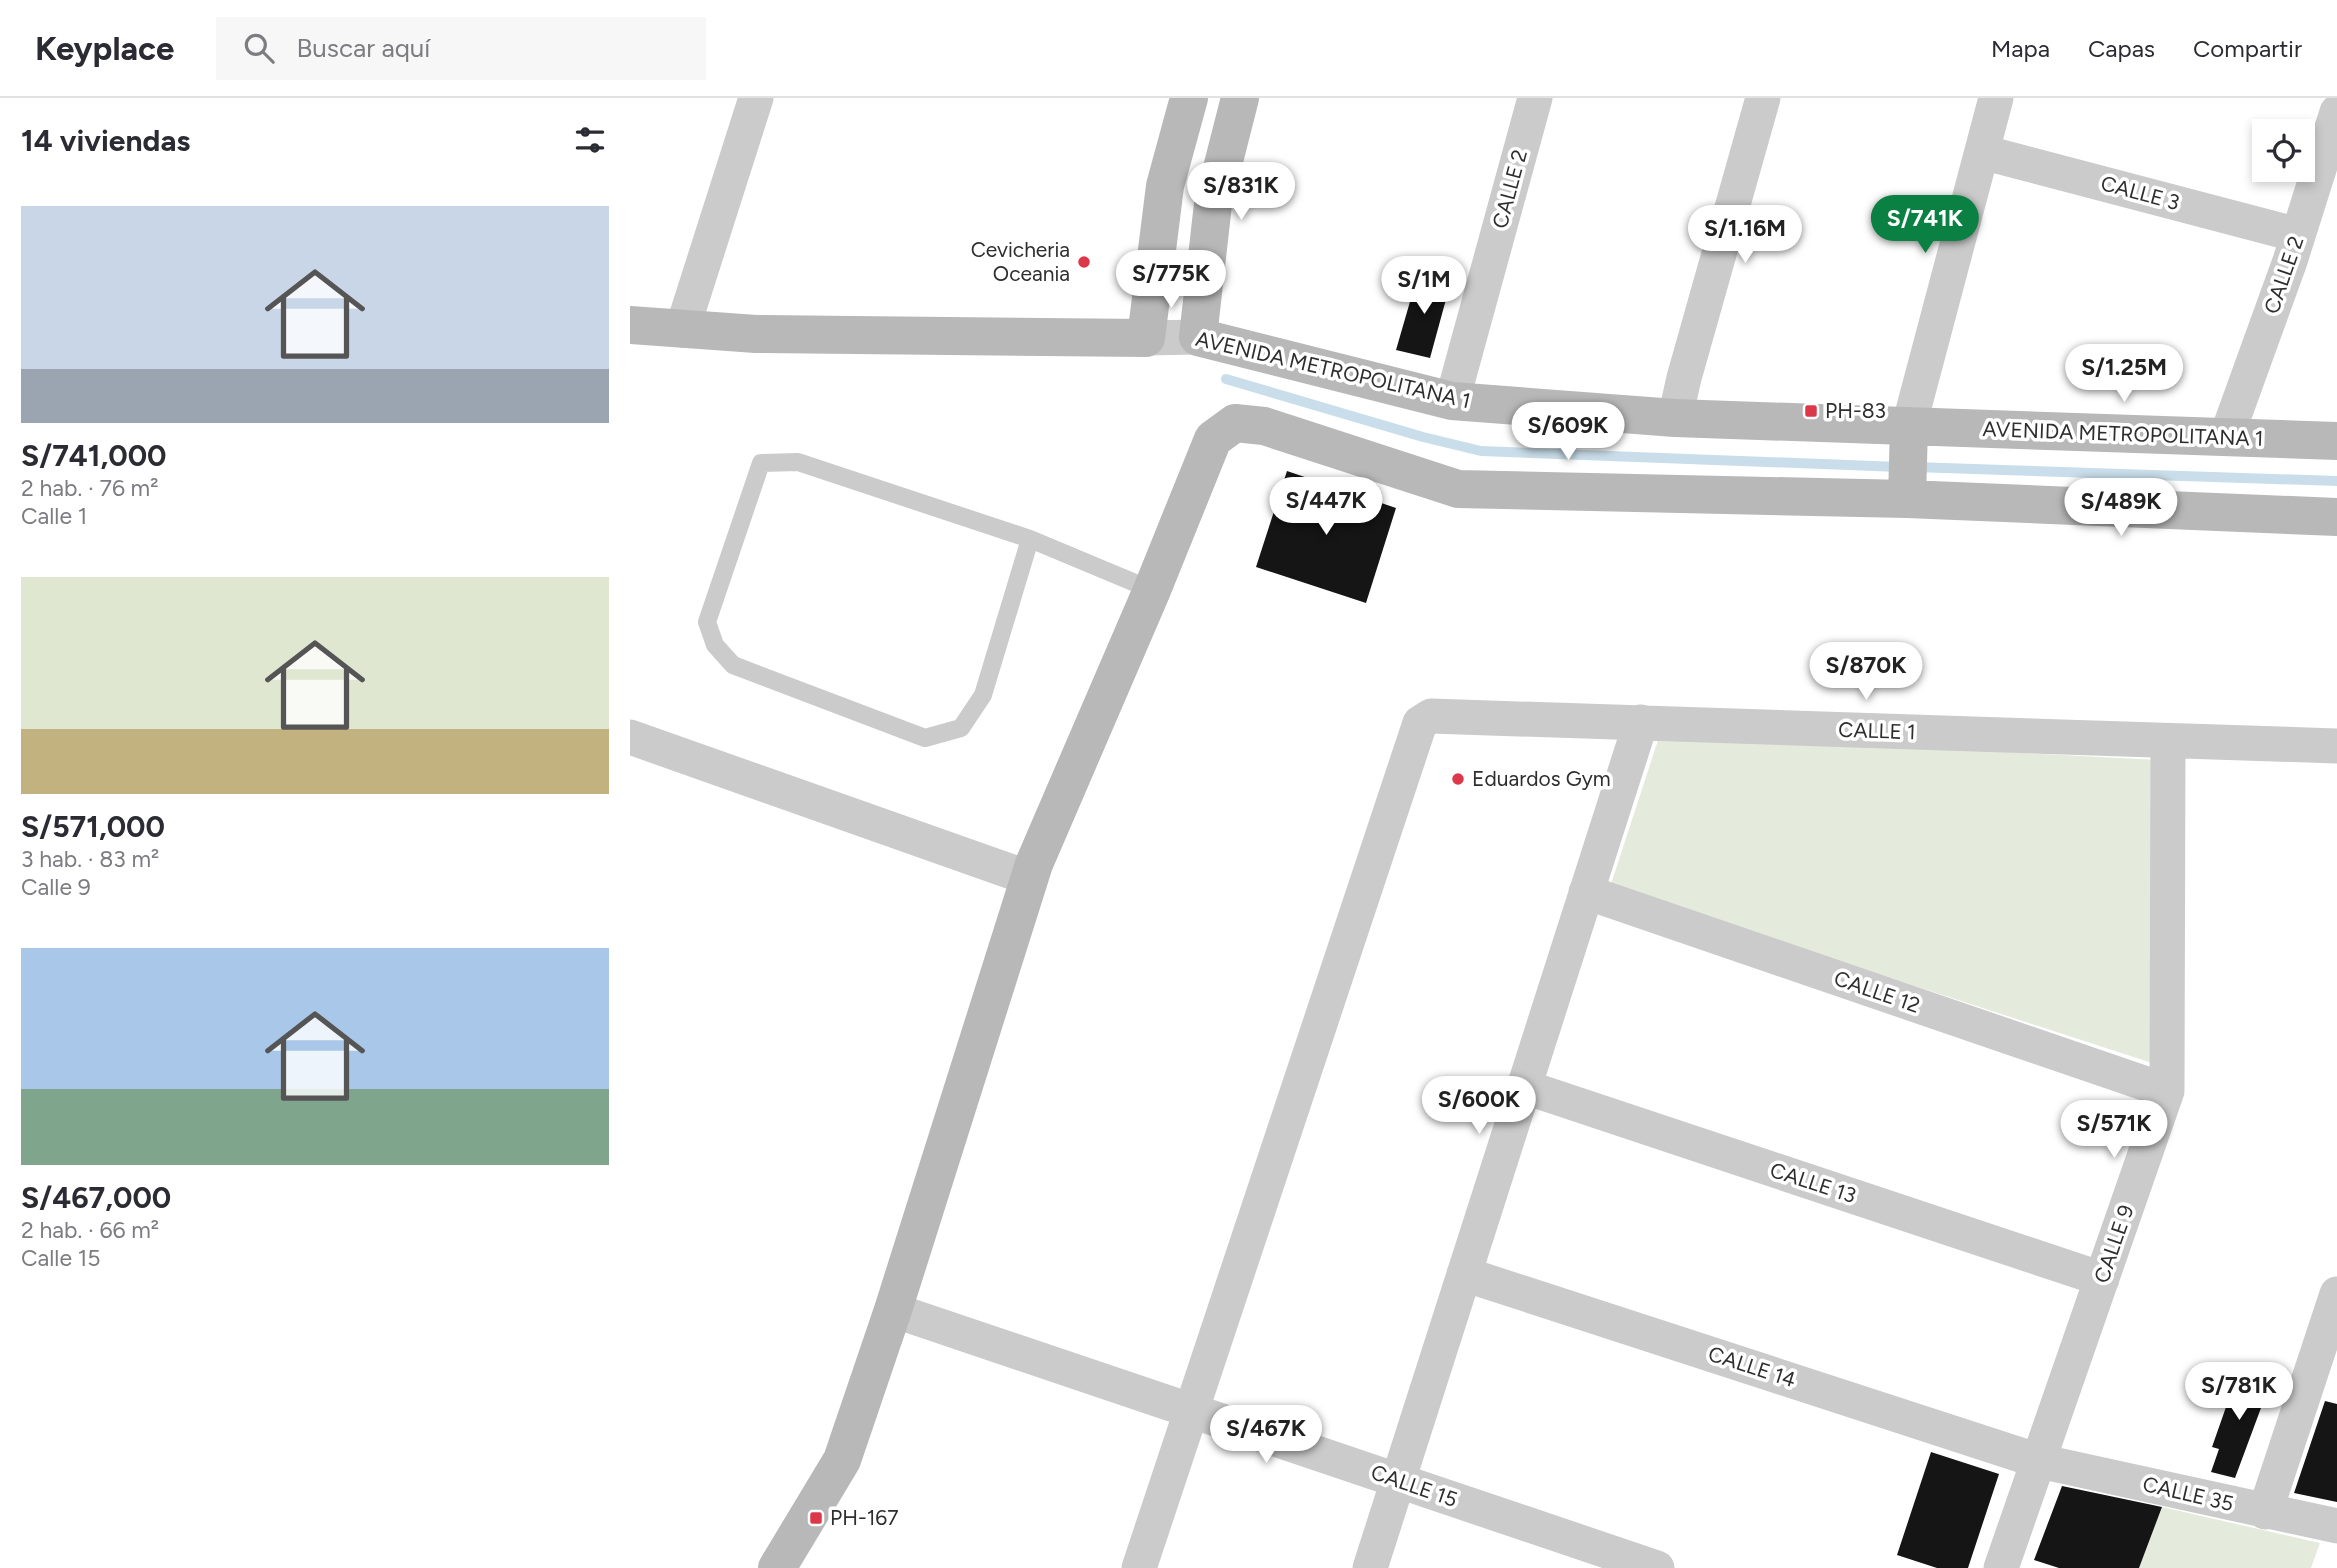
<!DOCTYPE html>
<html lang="es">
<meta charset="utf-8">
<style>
:root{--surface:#fff;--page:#f7f7f7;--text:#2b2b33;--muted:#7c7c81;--line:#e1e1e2;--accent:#0b8043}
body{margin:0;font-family:Figtree,sans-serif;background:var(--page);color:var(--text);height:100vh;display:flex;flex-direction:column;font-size:26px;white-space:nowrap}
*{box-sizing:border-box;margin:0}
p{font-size:23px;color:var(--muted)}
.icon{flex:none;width:38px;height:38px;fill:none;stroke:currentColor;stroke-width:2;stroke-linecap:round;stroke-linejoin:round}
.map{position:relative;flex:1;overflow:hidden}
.details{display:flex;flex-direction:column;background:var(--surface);width:630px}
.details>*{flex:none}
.tools{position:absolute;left:1622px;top:21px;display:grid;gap:14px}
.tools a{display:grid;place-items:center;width:63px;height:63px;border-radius:0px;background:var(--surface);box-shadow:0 4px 10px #0003;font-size:35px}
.price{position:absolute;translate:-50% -60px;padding:0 16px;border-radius:24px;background:#fff;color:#222;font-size:23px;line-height:46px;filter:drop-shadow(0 2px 4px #0008)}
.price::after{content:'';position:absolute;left:50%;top:42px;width:21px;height:16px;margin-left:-10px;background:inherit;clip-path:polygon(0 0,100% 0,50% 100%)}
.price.current{background:var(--accent);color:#fff}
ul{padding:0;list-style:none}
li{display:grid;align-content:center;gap:14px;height:371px;padding:0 21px}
li span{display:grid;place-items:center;height:217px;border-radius:0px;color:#555}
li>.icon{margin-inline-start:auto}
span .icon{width:126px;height:126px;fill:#fffc;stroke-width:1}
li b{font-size:30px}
h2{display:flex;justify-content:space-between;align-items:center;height:84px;padding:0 21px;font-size:30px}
header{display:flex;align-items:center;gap:42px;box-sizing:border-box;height:98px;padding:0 35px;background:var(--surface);border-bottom:2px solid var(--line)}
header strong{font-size:33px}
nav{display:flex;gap:38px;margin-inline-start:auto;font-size:24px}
.search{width:490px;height:63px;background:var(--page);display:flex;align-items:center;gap:18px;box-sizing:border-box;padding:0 24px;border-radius:0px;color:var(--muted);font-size:26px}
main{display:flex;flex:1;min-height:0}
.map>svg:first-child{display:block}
.green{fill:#e5ebdc}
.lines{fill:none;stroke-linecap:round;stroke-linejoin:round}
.stream{stroke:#c9deea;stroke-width:10}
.building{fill:#151515}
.lane{stroke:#cbcbcb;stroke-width:18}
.street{stroke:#cbcbcb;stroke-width:35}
.secondary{stroke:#b8b8b8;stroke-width:38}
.poi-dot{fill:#dd384a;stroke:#fff;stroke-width:2.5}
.labels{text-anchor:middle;stroke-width:7;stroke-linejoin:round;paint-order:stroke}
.street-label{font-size:21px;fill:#2e2e2e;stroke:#fff}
.poi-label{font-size:21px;fill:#2e2e2e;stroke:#fff;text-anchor:start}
</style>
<header>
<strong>Keyplace</strong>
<div class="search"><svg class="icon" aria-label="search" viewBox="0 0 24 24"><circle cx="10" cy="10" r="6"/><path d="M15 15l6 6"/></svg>Buscar aquí</div>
<nav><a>Mapa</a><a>Capas</a><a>Compartir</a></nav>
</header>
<main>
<section class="details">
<h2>14 viviendas<svg class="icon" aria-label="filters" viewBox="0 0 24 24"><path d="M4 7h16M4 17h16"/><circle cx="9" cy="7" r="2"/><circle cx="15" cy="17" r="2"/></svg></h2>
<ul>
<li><span style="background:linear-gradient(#c9d6e8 75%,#9aa5b1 0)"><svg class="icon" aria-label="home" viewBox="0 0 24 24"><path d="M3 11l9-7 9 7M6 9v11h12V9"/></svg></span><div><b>S/741,000</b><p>2 hab. · 76 m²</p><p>Calle 1</p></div></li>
<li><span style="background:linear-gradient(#dfe7d0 70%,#c2b280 0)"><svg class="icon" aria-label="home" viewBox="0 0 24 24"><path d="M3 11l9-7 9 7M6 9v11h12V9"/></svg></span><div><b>S/571,000</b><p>3 hab. · 83 m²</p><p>Calle 9</p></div></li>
<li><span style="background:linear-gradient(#a9c7e8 65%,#7fa58c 0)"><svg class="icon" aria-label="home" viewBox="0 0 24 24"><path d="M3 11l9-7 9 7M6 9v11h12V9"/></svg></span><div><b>S/467,000</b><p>2 hab. · 66 m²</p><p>Calle 15</p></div></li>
</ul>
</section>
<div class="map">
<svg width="1707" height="1470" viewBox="0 0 1707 1470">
<rect width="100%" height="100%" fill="#fff"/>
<path class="green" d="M1030,636L1529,662L1522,965L980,789Z
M1532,1409L1690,1445L1681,1470H1509Z"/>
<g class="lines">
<path class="stream" d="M596,281L793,339L851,353L1269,369
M1284,369L1707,383"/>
</g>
<path class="building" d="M788,176L821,183L800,260L766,252Z
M657,373L766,410L736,505L626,469Z
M1609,1272L1641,1283L1605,1380L1581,1374L1589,1351L1582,1349Z
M1695,1303L1707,1306V1404L1664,1395Z
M1301,1354L1369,1376L1338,1470H1307L1267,1457Z
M1432,1388L1532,1409L1509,1470H1429L1404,1462Z"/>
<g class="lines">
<path class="lane" d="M400,441L353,597L331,630L295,640L103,567L85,547L77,524L131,365L168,364L400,441L522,492"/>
<path class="street" d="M1352,54L1668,137
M52,232L126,0
M516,240L568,239
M822,303L905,0
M1045,320L1054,280L1133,0
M1279,328L1366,0
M1596,340L1660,163L1707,14
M0,639L399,780
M956,794L1537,993
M895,989L1472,1181
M834,1176L1409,1363L1707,1428
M263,1212C518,1296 772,1385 1027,1470
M1635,1414L1707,1196
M509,1470L790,625L801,618L1707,648
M740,1470L1011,624
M1371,1470L1537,993L1538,643"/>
<path class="secondary" d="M610,0L583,106L568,239L822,303L1045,320L1707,343
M0,227L126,236L516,240L535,88L559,0
M1277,401L1279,328
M147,1470L212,1362L263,1212L404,766L522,492L583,341L605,325L634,328L828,391L1277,401L1707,419"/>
</g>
<g class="poi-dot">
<circle cx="454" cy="164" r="7"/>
<rect x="1174" y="306" width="14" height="14" rx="3.5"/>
<circle cx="828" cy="681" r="7"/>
<rect x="179" y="1413" width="14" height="14" rx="3.5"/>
</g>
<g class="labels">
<g class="street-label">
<text transform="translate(880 91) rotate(-75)" y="7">CALLE 2</text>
<text transform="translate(1510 95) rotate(15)" y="7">CALLE 3</text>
<text transform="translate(1654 177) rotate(-71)" y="7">CALLE 2</text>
<text transform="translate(703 272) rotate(13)" y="7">AVENIDA METROPOLITANA 1</text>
<text transform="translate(1493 336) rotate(2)" y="7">AVENIDA METROPOLITANA 1</text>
<text transform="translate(1247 633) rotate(2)" y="7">CALLE 1</text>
<text transform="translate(1247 894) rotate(19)" y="7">CALLE 12</text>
<text transform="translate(1183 1085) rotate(18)" y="7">CALLE 13</text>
<text transform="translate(1484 1146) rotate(-71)" y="7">CALLE 9</text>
<text transform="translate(1122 1269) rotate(18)" y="7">CALLE 14</text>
<text transform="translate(784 1388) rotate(19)" y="7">CALLE 15</text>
<text transform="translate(1558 1396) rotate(13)" y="7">CALLE 35</text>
</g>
<g class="poi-label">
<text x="440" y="159" text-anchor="end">Cevicheria<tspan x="440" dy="24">Oceania</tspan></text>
<text x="1195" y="320">PH-83</text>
<text x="842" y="688">Eduardos Gym</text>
<text x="200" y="1427">PH-167</text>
</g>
</g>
</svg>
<div class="tools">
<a><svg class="icon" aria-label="locate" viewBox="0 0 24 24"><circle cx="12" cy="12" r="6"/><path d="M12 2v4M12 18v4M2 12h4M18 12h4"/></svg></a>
</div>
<b class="price" style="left:611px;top:124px">S/831K</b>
<b class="price current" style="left:1295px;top:157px">S/741K</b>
<b class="price" style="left:1115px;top:167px">S/1.16M</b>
<b class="price" style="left:541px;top:212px">S/775K</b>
<b class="price" style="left:794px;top:218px">S/1M</b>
<b class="price" style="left:1494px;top:306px">S/1.25M</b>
<b class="price" style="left:938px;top:364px">S/609K</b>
<b class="price" style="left:696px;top:439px">S/447K</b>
<b class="price" style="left:1491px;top:440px">S/489K</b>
<b class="price" style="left:1236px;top:604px">S/870K</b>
<b class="price" style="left:849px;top:1038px">S/600K</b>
<b class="price" style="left:1484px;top:1062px">S/571K</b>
<b class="price" style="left:1609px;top:1324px">S/781K</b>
<b class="price" style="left:636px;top:1367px">S/467K</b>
</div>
</main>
